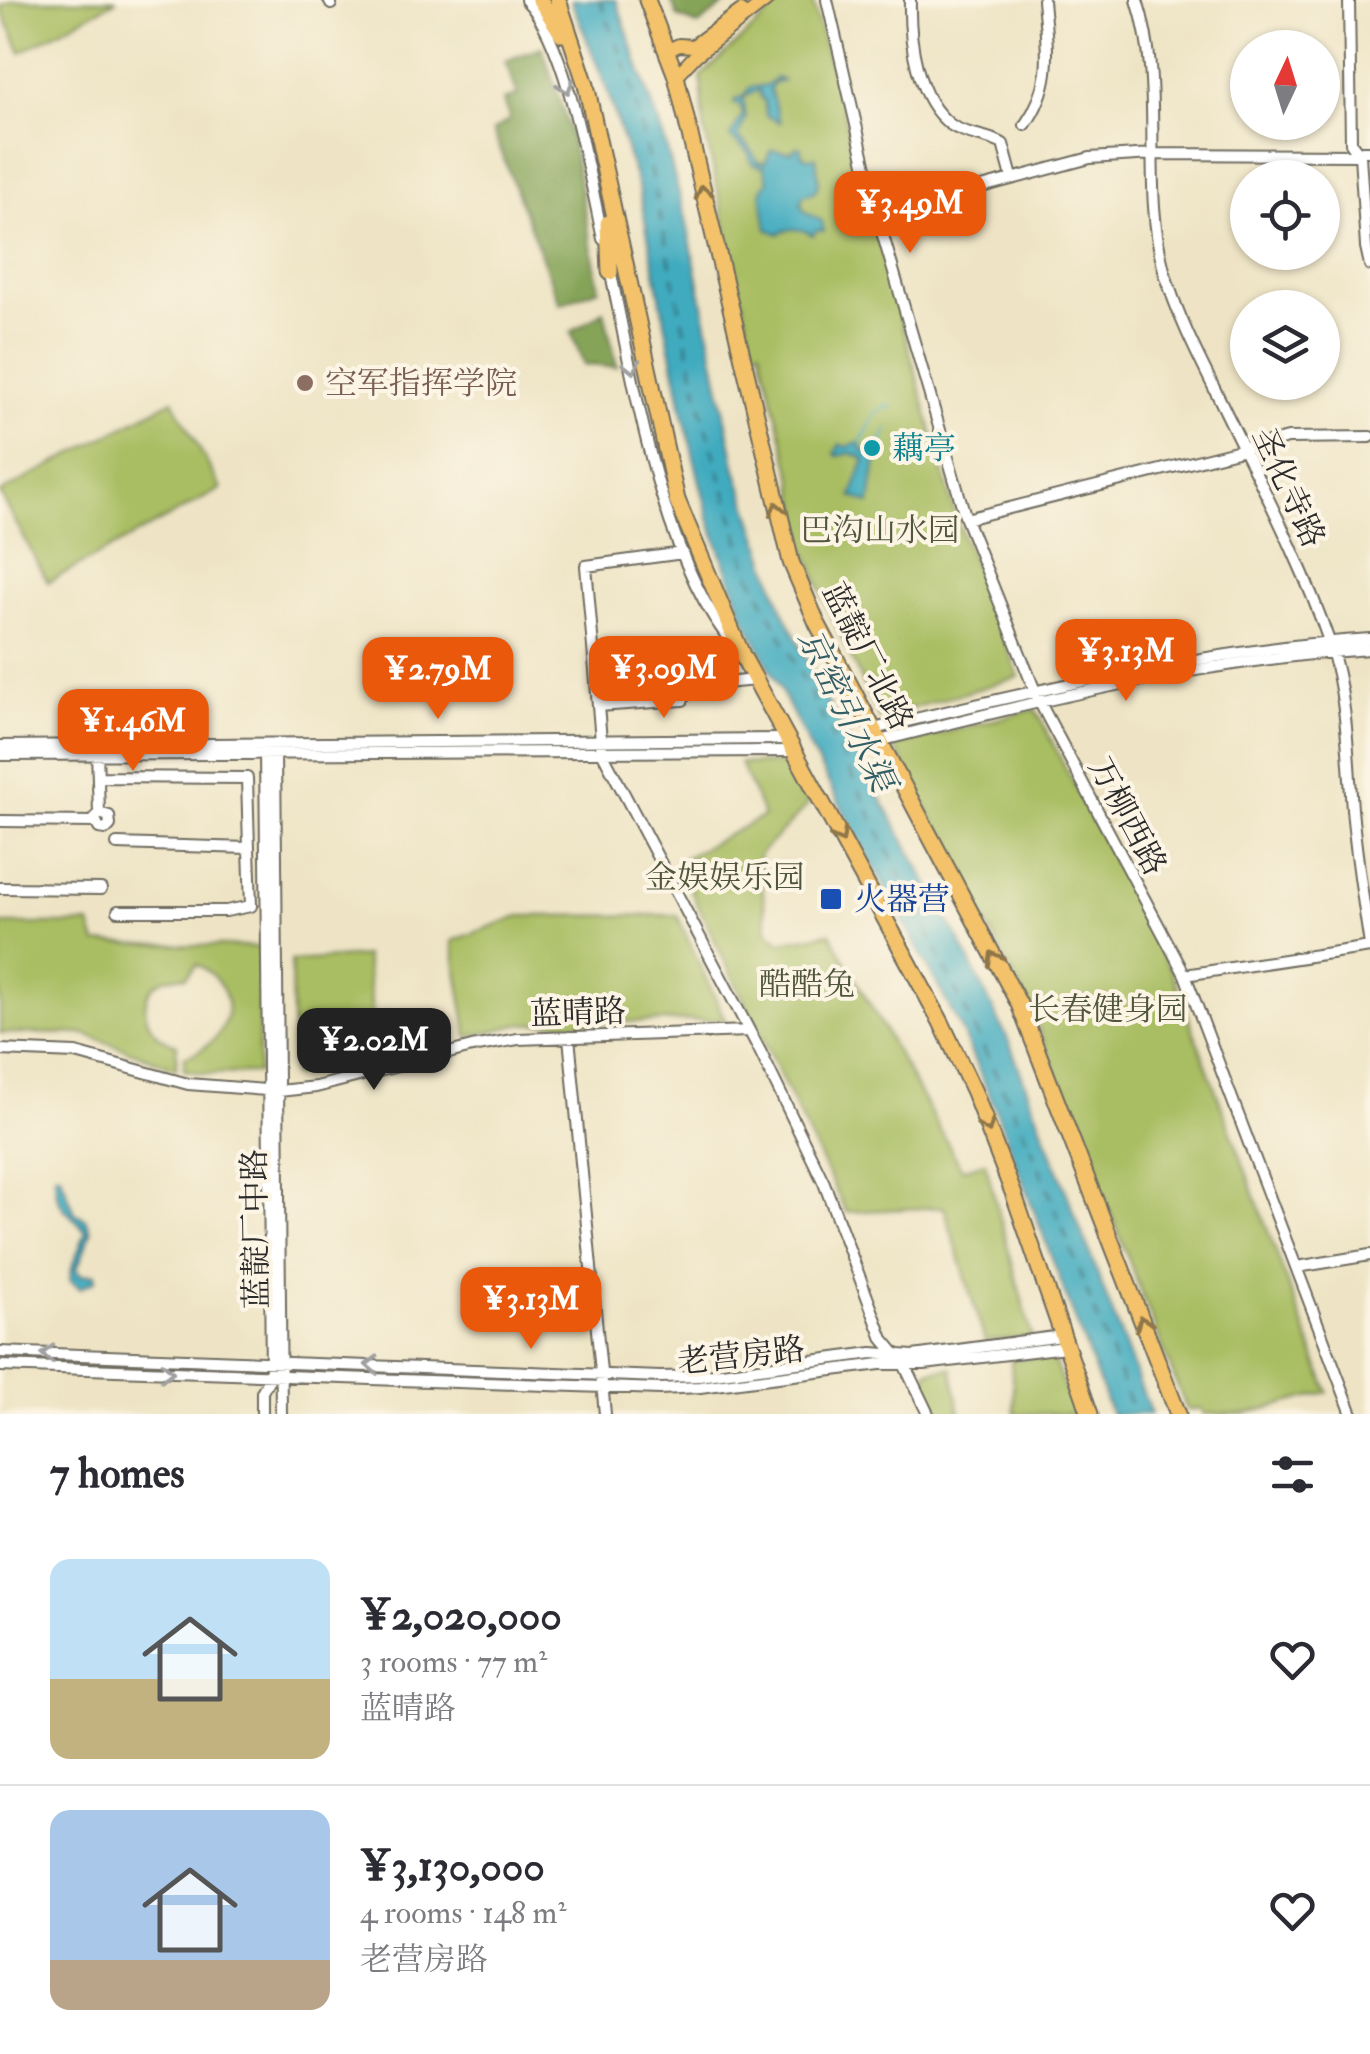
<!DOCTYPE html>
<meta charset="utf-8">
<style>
:root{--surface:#fff;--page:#f2f2f3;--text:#2b2b33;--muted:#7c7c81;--line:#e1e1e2;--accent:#ea580c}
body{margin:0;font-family:"IM FELL Double Pica","Noto Serif SC",serif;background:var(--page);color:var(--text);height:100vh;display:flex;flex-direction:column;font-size:38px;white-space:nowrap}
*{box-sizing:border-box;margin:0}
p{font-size:32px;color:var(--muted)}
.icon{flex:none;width:55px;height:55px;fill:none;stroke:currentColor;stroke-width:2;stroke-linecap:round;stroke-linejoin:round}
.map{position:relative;height:1414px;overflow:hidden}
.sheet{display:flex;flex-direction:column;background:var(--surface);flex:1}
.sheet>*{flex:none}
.needle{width:65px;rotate:4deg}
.tools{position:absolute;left:1230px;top:30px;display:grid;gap:20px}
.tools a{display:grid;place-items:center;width:110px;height:110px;border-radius:50%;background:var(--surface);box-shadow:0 2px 8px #0004;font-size:50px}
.price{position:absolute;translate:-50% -85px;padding:0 22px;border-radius:20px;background:var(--accent);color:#fff;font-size:32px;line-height:65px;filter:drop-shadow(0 2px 5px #0008)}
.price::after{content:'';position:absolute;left:50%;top:60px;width:30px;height:22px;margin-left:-15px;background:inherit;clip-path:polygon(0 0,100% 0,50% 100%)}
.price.selected{background:#222;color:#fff}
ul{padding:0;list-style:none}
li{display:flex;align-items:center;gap:30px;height:250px;padding:0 50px}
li+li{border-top:2px solid var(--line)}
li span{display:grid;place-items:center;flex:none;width:280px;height:200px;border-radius:20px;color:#555}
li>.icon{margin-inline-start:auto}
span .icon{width:120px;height:120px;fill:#fffc;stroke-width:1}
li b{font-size:42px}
h2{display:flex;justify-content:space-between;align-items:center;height:120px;padding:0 50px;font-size:42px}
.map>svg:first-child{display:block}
.green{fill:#a9bd62;stroke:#6a7446;stroke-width:2.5}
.forest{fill:#86a458;stroke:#586842;stroke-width:2.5}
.water{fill:#40abbf;stroke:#366b75;stroke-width:2.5}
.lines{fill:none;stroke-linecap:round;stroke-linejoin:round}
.stream{stroke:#40abbf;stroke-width:2.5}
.ferry{stroke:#335e66;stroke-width:2.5;stroke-dasharray:12 10;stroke-linecap:butt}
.minor-casing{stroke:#6f6c61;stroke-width:14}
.major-casing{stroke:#6f6c61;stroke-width:16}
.highway-casing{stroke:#6f6c61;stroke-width:19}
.minor{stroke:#fff;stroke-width:10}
.major{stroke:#f3c26a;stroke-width:12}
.highway{stroke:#f3c26a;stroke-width:15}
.oneway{stroke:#a0a0a0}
.oneway2{stroke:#8f764a}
.education-dot{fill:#8d6e63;stroke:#fcf5e5;stroke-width:4}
.culture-dot{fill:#0f9aa8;stroke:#fcf5e5;stroke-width:4}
.transit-dot{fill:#1a4fb4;stroke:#fcf5e5;stroke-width:4}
.labels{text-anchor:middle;stroke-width:8;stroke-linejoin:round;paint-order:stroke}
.education-label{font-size:32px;fill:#785e54;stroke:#fcf5e5;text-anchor:start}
.culture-label{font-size:32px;fill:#0d838f;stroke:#fcf5e5;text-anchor:start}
.street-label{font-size:32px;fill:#2b2b2b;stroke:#fcf5e5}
.park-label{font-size:32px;fill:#51573c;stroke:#fcf5e5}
.transit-label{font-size:32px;fill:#164399;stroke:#fcf5e5;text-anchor:start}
.water-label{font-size:35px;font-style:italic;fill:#335e66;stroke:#fcf5e5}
</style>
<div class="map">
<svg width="1370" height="1414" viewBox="0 0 1370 1414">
<rect width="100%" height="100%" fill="#fcf5e5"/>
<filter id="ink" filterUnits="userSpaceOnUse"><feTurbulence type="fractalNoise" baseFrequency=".01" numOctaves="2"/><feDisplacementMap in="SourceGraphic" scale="20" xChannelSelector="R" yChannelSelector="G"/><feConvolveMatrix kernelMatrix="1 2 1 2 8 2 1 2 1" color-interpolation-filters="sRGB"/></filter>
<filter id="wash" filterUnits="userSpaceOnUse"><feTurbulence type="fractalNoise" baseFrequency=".0048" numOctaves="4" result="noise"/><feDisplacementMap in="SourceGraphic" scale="40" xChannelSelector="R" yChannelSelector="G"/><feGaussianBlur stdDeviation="2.25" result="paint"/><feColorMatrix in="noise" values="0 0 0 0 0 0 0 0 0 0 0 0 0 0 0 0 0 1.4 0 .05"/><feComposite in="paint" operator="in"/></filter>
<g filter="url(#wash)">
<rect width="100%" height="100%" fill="#eee4c5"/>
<path class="green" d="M14,0H117L21,52L0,7Z
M784,0H812L957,521L1019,677L879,718L827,606L805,548L793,480L760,349L753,350L704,128L701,76Z
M173,400L221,489L48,582L0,493Z
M1035,709L1172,973L1328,1392L1246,1414H1204L1201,1408L1187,1410L1031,1009L894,746Z
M740,763L789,764L808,805L759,855L767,930L780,942L830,933L962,1169L985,1162L1032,1337L985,1341L944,1207L846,1212L677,862L764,816Z
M677,915L725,1020L522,1024L468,1037L452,941L519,916Z
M0,924H90L96,943L261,947L258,1073L204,1074L184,1070V1057C234,1041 244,991 197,964L186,977C136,971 131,1032 177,1045L176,1069L85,1034L0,1033Z
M365,956L374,1026L449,1017L453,1043L293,1075L291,961Z
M1052,1356L1075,1414H1015L1011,1360Z
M952,1368L960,1414H941L924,1381L929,1371Z"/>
<path class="forest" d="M671,0H731L698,25L678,17Z
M542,47L570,132L599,289L560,304L493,131L510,119L504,100L518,95L505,61Z
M604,311L617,367L584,365L571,332Z"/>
<path class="water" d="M571,0H616L664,139L686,219L736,469L781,606L827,701L962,945L1010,1044L1151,1414H1111L995,1108L958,1023L812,752L745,619L710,522L684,418L639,190L606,87Z
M776,78L784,81L774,82L770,89L780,122L766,116L764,99H761L759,90L743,98L746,117L738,137L750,148L758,162L765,163L771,150L792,152L796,147L801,148V154L807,158L816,157L819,184L814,192L803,195L801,204L805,212L822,221L824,231L817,230L813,235C803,229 788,226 779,234L767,229L761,192L768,180L764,167L752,164L748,152L730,137L743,114L739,104H734L735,100L744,96L749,88L766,85Z
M859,443L864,452L877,453L870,504L852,496L865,459L851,453L837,456L835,453L840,444L845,447Z
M55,1174H60L75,1213L86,1219L91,1232L77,1269L81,1275L95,1274L96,1280L80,1288L70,1280L73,1264L86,1232C67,1207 55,1211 55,1174Z"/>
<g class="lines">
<path class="stream" d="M860,444L876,413L887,406L892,408
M877,452L888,428"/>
<path class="ferry" d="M600,0L631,80L702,412L749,572L865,802L1033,1151L1134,1414"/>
</g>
</g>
<g filter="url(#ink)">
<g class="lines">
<g class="minor-casing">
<path id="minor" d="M329,0L331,4
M526,0C567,41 590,180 603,239
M827,0L877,215L966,519L1039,701L1185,975L1352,1414
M910,0C909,40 916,99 951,125C965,135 987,135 1003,144L1012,177
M1137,0C1166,89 1140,181 1164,270C1177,316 1200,360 1221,402C1259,481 1302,561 1330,644C1347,696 1348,755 1352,809C1356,855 1363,899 1370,945
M1349,0L1351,143L1360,155L1366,247L1370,265
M1025,125C1055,82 1047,49 1043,0
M877,215L1090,158L1152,154L1360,155L1362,151H1370
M609,265C634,378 659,556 734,645
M966,519L1288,438L1370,437
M683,553L586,566L602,752L760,1051L824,1183L883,1339L904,1364L928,1414
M598,706L683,700L682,687L756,680
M873,729C1037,690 1202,650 1370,639
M879,741C1041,700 1203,660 1370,649
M0,746L787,739
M275,750L281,1414
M97,751L99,813L95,819L99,828L106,829L110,825L109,816L99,813
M0,755L793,751
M99,777L247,778L249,848
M0,821L95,822
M117,844L249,848L251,906L226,911H118
M0,888L101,889
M1185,975L1370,947
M569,1037L605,1414
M0,1050L76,1053L188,1084L279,1091L316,1087L472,1047L518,1039L749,1031
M1297,1267L1370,1255
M0,1352L660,1377L699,1376L872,1353L913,1356L1062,1336
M0,1366L660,1389L700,1387L880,1364H924L1066,1347
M262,1414V1392L271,1375L265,750"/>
</g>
<g class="major-casing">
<path id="major" d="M666,51L679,45L693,46L741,11
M676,76L696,55L767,0"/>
</g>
<g class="highway-casing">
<path id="highway" d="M540,0L562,34
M558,0L586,85L677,500L742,655L941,1022L974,1092L1014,1195L1090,1414
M647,0L676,76L791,562L817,623L1019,1004L1178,1414
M608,223L610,272"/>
</g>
<use href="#minor" class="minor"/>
<use href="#major" class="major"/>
<use href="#highway" class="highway"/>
</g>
<defs><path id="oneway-chevron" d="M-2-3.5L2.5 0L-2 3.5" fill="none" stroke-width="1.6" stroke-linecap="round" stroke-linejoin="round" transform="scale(2.5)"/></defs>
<g class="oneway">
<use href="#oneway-chevron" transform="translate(566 87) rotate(73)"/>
<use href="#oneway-chevron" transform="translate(632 367) rotate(77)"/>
<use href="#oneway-chevron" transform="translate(48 1354) rotate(-178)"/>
<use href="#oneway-chevron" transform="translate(372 1365) rotate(-178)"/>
<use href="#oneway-chevron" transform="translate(167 1372) rotate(2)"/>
</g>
<g class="oneway2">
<use href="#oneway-chevron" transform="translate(703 192) rotate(-103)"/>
<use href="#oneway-chevron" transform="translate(777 509) rotate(-104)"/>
<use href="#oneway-chevron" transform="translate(840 836) rotate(61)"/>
<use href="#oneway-chevron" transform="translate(994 958) rotate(-118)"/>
<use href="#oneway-chevron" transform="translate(987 1126) rotate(68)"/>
<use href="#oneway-chevron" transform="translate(1143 1323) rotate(-111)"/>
</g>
</g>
<circle class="education-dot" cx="305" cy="383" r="10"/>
<circle class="culture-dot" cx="872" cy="448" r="10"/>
<rect class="transit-dot" x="819" y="887" width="24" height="24" rx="5"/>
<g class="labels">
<g class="education-label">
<text x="325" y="394">空军指挥学院</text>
</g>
<g class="culture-label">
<text x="892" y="459">藕亭</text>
</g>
<g class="street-label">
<text transform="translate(1289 487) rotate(65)" y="11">圣化寺路</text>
<text transform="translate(868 656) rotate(63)" y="11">蓝靛厂北路</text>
<text transform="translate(1128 816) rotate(62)" y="11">万柳西路</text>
<text transform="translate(578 1012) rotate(-2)" y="11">蓝晴路</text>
<text transform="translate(255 1229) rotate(-91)" y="11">蓝靛厂中路</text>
<text transform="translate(741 1355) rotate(-6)" y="11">老营房路</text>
</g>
<g class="park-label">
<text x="880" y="541">巴沟山水园</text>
<text x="725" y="888">金娱娱乐园</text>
<text x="807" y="995">酷酷兔</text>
<text x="1108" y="1020">长春健身园</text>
</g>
<g class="transit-label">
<text x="854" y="910">火器营</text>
</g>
<g class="water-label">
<text transform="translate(847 710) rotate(64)" y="12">京密引水渠</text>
</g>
</g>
</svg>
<div class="tools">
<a><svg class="needle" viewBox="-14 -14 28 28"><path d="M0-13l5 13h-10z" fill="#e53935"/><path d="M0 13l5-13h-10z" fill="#7c7c81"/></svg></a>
<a><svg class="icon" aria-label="locate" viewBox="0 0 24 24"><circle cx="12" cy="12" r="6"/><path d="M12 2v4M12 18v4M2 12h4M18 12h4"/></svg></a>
<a><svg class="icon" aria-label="layers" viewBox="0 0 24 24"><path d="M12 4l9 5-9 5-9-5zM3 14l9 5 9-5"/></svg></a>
</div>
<b class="price" style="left:910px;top:256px">¥3.49M</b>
<b class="price" style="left:1126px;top:704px">¥3.13M</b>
<b class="price" style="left:664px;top:721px">¥3.09M</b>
<b class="price" style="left:438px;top:722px">¥2.79M</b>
<b class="price" style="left:133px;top:774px">¥1.46M</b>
<b class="price selected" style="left:374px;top:1093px">¥2.02M</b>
<b class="price" style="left:531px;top:1352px">¥3.13M</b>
</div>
<section class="sheet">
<h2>7 homes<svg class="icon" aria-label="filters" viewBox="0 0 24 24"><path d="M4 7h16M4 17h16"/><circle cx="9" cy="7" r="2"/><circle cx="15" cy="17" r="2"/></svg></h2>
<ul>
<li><span style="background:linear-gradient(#bfe0f5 60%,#c2b280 0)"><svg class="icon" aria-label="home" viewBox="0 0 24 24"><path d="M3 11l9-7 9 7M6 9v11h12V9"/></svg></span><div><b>¥2,020,000</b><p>3 rooms · 77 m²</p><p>蓝晴路</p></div><svg class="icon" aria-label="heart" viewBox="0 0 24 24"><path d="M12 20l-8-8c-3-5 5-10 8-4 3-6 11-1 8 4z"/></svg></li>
<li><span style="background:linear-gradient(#a9c7e8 75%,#b9a48a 0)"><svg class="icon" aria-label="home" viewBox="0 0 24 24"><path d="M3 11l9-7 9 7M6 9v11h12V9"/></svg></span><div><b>¥3,130,000</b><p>4 rooms · 148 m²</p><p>老营房路</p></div><svg class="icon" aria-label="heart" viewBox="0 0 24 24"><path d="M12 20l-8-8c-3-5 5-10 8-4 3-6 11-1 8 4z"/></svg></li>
</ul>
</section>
